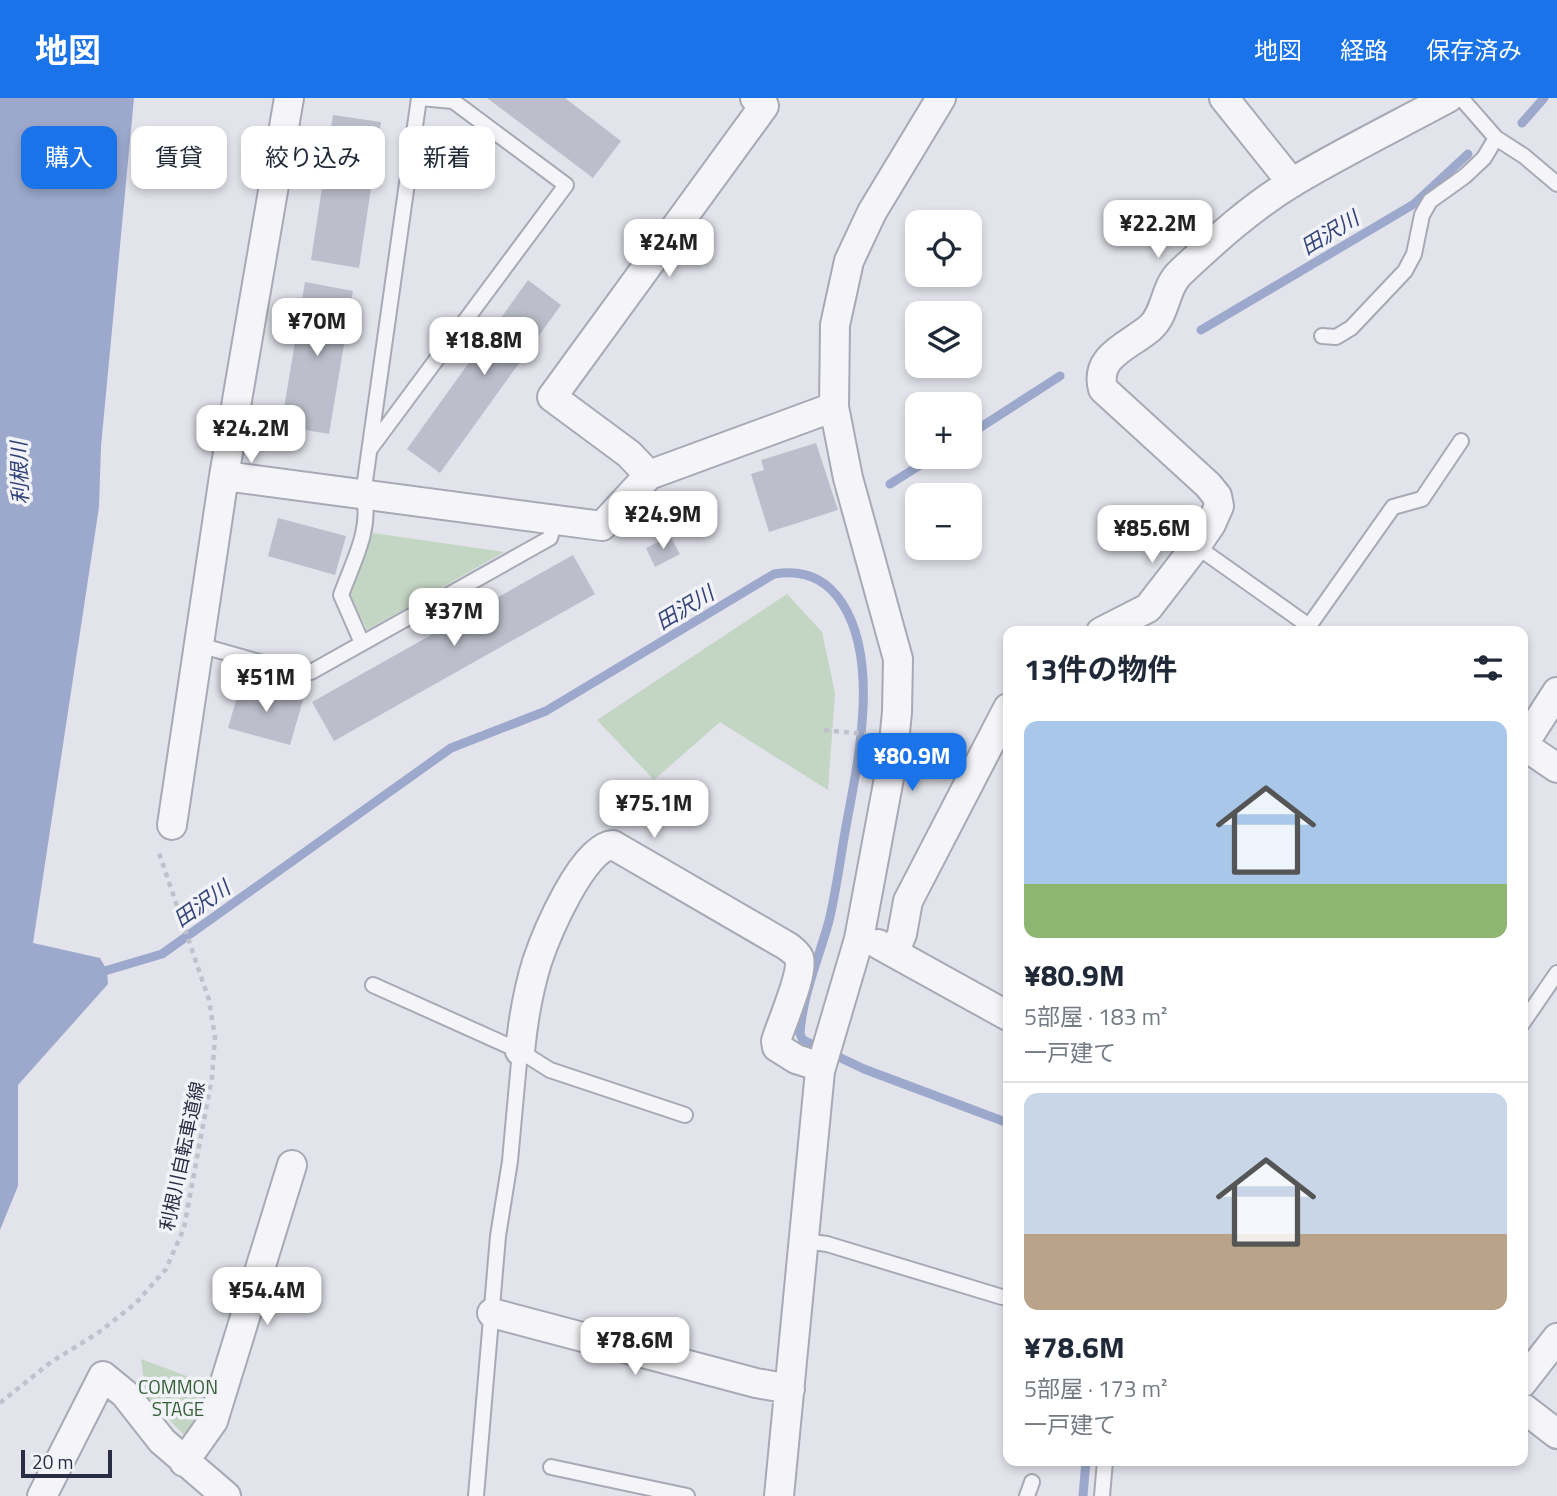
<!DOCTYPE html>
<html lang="ja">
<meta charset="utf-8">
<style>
:root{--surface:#fff;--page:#f6f6f7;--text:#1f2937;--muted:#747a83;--line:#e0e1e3;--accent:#1a73e8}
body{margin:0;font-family:"Titillium Web","Noto Sans JP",sans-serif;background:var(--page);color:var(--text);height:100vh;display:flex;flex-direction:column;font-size:26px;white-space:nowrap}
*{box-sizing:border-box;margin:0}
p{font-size:23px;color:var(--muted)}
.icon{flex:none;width:38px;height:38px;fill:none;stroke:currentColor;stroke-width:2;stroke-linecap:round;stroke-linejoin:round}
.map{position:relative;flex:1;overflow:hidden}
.sheet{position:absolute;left:1003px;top:528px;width:525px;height:840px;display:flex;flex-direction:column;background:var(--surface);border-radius:14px;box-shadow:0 4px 10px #0003}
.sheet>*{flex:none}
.hud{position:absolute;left:21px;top:28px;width:665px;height:63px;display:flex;gap:14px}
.tools{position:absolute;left:905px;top:112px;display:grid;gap:14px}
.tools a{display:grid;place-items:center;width:77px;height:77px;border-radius:14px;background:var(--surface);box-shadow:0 4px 10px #0003;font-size:35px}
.scale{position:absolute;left:21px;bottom:18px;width:91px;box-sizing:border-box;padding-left:7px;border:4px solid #292d43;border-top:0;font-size:19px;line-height:24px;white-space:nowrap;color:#292d43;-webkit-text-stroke:5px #f2f3f8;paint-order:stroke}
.price{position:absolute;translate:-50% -60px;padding:0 16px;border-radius:14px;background:#fff;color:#222;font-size:23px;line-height:46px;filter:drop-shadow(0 2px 4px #0008)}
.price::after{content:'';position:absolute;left:50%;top:42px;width:21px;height:16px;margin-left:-10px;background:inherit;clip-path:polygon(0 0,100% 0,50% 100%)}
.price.active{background:var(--accent);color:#fff}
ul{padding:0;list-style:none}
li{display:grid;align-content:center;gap:14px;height:371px;padding:0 21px}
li+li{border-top:2px solid var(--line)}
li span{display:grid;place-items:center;height:217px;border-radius:14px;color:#555}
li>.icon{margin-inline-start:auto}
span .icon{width:126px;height:126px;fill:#fffc;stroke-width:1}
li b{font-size:30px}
h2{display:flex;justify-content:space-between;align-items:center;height:84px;padding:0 21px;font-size:30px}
.pill{padding:0 24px;border-radius:14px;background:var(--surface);box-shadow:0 4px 10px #0003;font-size:24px;line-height:63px}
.pill.active{background:var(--accent);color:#fff}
header{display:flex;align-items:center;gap:42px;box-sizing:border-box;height:98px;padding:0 35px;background:var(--accent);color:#fff}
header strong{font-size:33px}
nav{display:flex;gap:38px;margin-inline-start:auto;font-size:24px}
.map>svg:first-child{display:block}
.green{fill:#c3d5c3}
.water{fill:#9ca9cc}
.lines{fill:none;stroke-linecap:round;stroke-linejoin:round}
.stream{stroke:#9ca9cc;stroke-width:9}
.building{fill:#bcbecb}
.lane-casing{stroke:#a7a9b5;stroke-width:18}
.street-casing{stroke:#a7a9b5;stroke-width:32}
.path{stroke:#c0c1ca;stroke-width:4.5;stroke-dasharray:5 5;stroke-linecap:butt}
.lane{stroke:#f5f5f9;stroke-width:14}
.street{stroke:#f5f5f9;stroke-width:28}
.labels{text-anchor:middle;stroke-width:7;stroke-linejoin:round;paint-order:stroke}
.street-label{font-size:19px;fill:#292d43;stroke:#f2f3f8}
.park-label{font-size:19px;fill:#365f37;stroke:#f2f3f8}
.water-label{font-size:21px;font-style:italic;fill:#324279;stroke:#f2f3f8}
</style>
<header>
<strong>地図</strong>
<nav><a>地図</a><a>経路</a><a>保存済み</a></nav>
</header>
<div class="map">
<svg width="1557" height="1398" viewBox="0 0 1557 1398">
<rect width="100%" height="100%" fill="#e2e3eb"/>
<path class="green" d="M373,435L504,454L367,532L349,494Z
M787,496L822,534L835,595L828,692L720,624L654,682L597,622Z
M141,1261L208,1286L187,1340L146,1298Z"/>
<path class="water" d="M0,0H134L101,348L99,409L33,845L100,860L107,872L108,886L18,987V1088L0,1132Z"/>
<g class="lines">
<path class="stream" d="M1522,25L1544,0
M1201,232L1414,106L1468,56
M970,336L1060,278
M890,386L933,359
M98,875L162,856L451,650L546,613L774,476C803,471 826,480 842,505C881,565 857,668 845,734C840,763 836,794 829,823C819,859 802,899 800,936L803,942L864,971L1008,1025
M1083,1398L1086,1363"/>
</g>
<path class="building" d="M487,0H565L621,43L593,80Z
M333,17L381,24L359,170L311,162Z
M528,182L561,207L440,375L407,351Z
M305,184L353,193L329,336L281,328Z
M816,345L838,412L769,434L751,376L764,372L761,362Z
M278,420L346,438L335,477L268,458Z
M670,438L680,456L655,469L646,450Z
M573,457L595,496L334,643L312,604Z
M241,585L303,602L290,647L228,630Z"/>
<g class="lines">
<g class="lane-casing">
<path id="lane" d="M1461,0L1496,40L1524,58L1557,86
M1322,238L1336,239L1351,230L1405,173L1414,156L1422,117L1430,103L1465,78L1484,60L1496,40
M370,351L566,87L453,3L421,0
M1196,448L1309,528L1310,534
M1309,528L1393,409L1422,401L1461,343
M362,545L341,497C352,466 373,429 363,397L419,0
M199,547L284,571L311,574L550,440L555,422
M373,887L520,953L550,972L685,1017
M1522,926L1557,875
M804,1143L827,1146L1002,1199
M551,1369L687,1398
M476,1398L498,1138L510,1063L520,953
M1027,1398L1032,1384
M1102,1398L1105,1363"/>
</g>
<g class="street-casing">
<path id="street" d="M1224,0L1292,85
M649,377L629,356L552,299L764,8L755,0
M224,378L602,428L649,377L834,309
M1101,534L1148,510L1196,448L1211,426L1219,408L1217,398L1208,387L1103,291C1094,258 1129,248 1150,230C1167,215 1164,189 1181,174C1215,142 1253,108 1293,84C1343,54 1396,28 1448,0
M1557,594L1523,647L1557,670
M172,727L224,378L289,0
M878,846L1008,918
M895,853L902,836L908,803L1008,610
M520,953C523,923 528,893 537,864C546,837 583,748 613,747L787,848C791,851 797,855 799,860C804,875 781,926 776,943L777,949L796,961L821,969
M492,1215L756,1285L790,1291
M1522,1285L1557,1240
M1522,1309L1557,1336
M184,1364L213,1323L292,1067
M42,1398L103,1278L125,1296L162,1343L226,1398
M779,1398L820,973L859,841L892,664L897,614L898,561L848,380L834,309L835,227L849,163L872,114L941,0"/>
</g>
<path class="path" d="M824,632L866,636
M0,1305L51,1264L98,1235L136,1205L166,1171L184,1130L212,979L215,939L209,902L158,752"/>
<use href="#lane" class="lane"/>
<use href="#street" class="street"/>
</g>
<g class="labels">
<g class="street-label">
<text transform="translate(182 1058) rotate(-78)" y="7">利根川自転車道線</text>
</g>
<g class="park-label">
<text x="178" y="1296">COMMON<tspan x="178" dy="22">STAGE</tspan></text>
</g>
<g class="water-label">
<text transform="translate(1330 135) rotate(-31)" y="7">田沢川</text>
<text transform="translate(20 375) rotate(-92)" y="7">利根川</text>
<text transform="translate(685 510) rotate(-31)" y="7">田沢川</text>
<text transform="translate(202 806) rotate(-35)" y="7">田沢川</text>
</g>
</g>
</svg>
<div class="tools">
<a><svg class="icon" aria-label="locate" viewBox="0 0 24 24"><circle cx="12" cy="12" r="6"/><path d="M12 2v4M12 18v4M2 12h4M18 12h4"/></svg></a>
<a><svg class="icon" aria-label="layers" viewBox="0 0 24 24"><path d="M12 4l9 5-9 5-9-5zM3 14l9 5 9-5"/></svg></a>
<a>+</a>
<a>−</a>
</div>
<div class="scale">20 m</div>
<b class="price" style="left:1158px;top:162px">¥22.2M</b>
<b class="price" style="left:669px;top:181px">¥24M</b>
<b class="price" style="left:317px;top:260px">¥70M</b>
<b class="price" style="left:484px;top:279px">¥18.8M</b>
<b class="price" style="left:251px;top:367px">¥24.2M</b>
<b class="price" style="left:663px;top:453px">¥24.9M</b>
<b class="price" style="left:1152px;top:467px">¥85.6M</b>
<b class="price" style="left:454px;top:550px">¥37M</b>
<b class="price" style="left:266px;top:616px">¥51M</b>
<b class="price active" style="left:912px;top:695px">¥80.9M</b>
<b class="price" style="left:654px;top:742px">¥75.1M</b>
<b class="price" style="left:267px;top:1229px">¥54.4M</b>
<b class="price" style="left:635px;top:1279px">¥78.6M</b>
<div class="hud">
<a class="pill active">購入</a>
<a class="pill">賃貸</a>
<a class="pill">絞り込み</a>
<a class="pill">新着</a>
</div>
<section class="sheet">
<h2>13件の物件<svg class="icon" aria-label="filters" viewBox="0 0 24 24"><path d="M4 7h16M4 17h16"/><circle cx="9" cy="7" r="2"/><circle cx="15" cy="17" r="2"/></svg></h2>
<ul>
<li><span style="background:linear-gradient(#a9c7e8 75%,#8fb573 0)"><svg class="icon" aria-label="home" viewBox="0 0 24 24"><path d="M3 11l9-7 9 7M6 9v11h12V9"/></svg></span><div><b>¥80.9M</b><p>5部屋 · 183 m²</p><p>一戸建て</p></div></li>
<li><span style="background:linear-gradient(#c9d6e8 65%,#b9a48a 0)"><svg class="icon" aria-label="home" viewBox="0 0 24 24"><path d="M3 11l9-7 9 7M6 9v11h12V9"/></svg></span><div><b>¥78.6M</b><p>5部屋 · 173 m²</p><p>一戸建て</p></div></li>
</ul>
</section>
</div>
